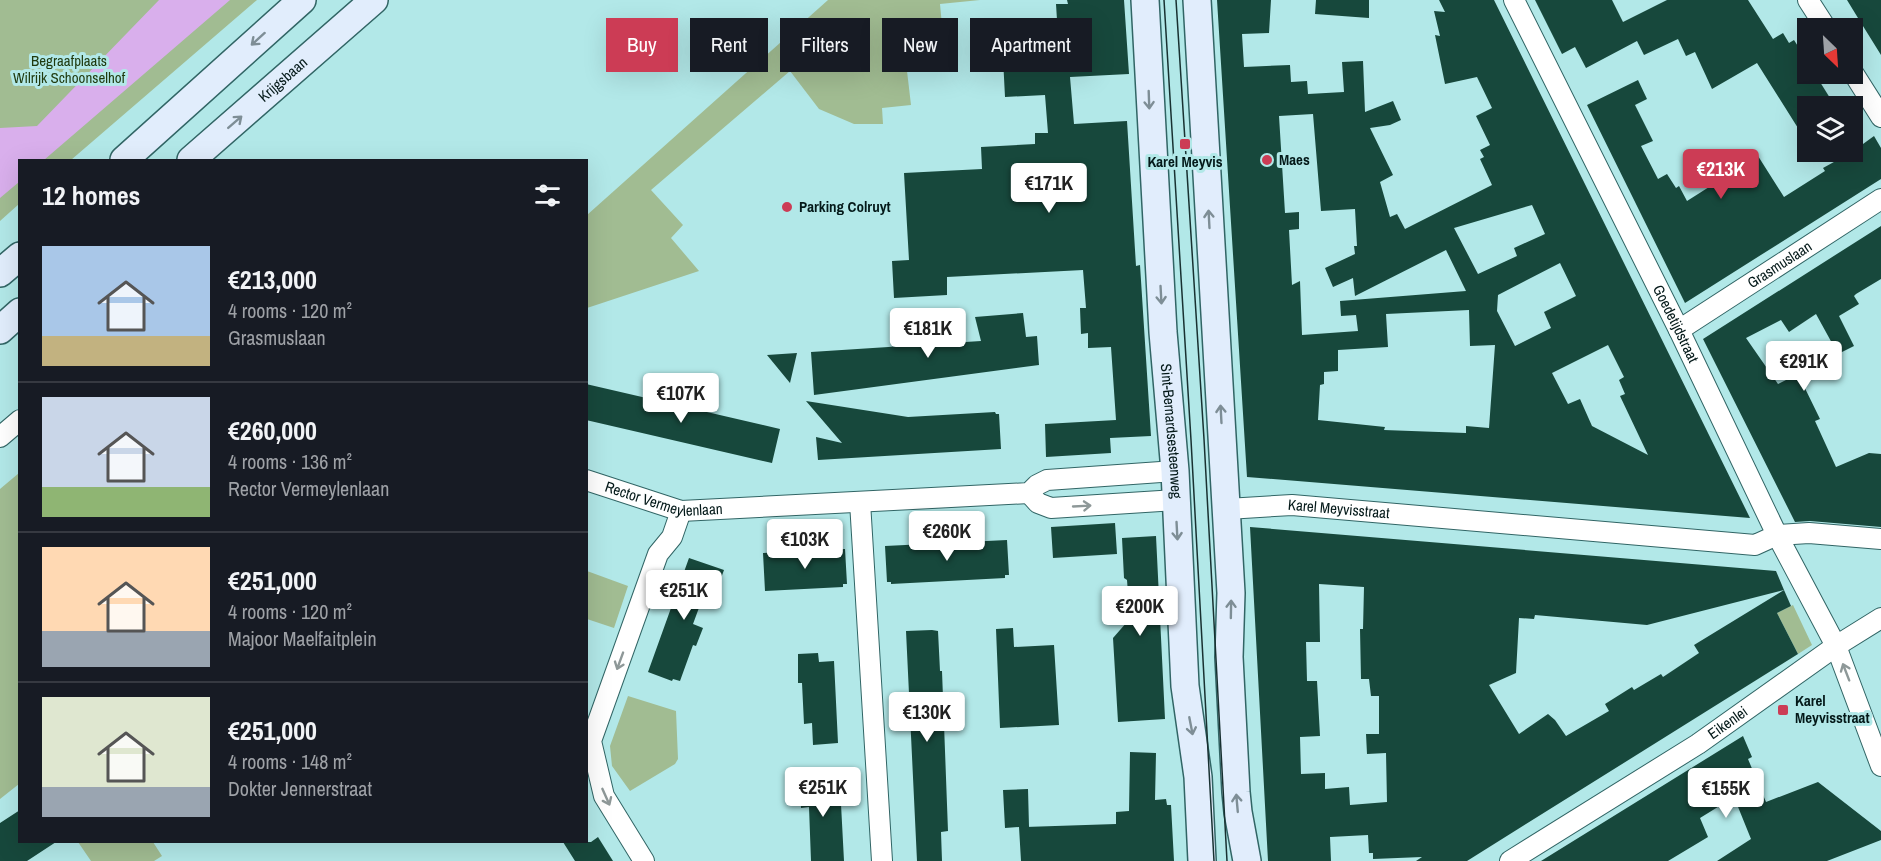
<!DOCTYPE html>
<meta charset="utf-8">
<style>
:root{--surface:#171b24;--page:#20242c;--text:#f1f3f6;--muted:#9ea1a6;--line:#363941;--accent:#cc3c55}
body{margin:0;font-family:"Archivo Narrow",sans-serif;background:var(--page);color:var(--text);height:100vh;display:flex;flex-direction:column;font-size:22px;white-space:nowrap}
*{box-sizing:border-box;margin:0}
p{font-size:20px;color:var(--muted)}
.icon{flex:none;width:33px;height:33px;fill:none;stroke:currentColor;stroke-width:2;stroke-linecap:round;stroke-linejoin:round}
.map{position:relative;flex:1;overflow:hidden}
.side{position:absolute;left:18px;top:159px;width:570px;height:684px;display:flex;flex-direction:column;background:var(--surface);border-radius:0px;box-shadow:0 6px 24px #0002}
.side>*{flex:none}
.hud{position:absolute;left:606px;top:18px;width:570px;height:54px;display:flex;gap:12px}
.needle{width:39px;rotate:155deg}
.tools{position:absolute;left:1797px;top:18px;display:grid;gap:12px}
.tools a{display:grid;place-items:center;width:66px;height:66px;border-radius:0px;background:var(--surface);box-shadow:0 6px 24px #0002;font-size:30px}
.price{position:absolute;translate:-50% -51px;padding:0 14px;border-radius:6px;background:#fff;color:#222;font-size:20px;line-height:39px;filter:drop-shadow(0 2px 3px #0008)}
.price::after{content:'';position:absolute;left:50%;top:36px;width:18px;height:14px;margin-left:-9px;background:inherit;clip-path:polygon(0 0,100% 0,50% 100%)}
.price.on{background:var(--accent);color:#fff}
ul{padding:0;list-style:none}
li{display:flex;align-items:center;gap:18px;height:150px;padding:0 24px}
li+li{border-top:2px solid var(--line)}
li span{display:grid;place-items:center;flex:none;width:168px;height:120px;border-radius:0px;color:#555}
li>.icon{margin-inline-start:auto}
span .icon{width:72px;height:72px;fill:#fffc;stroke-width:1}
li b{font-size:26px}
h2{display:flex;justify-content:space-between;align-items:center;height:72px;padding:0 24px;font-size:26px}
.pill{padding:0 21px;border-radius:0px;background:var(--surface);box-shadow:0 6px 24px #0002;font-size:21px;line-height:54px}
.pill.on{background:var(--accent);color:#fff}
.map>svg:first-child{display:block}
.green{fill:#a1bc92}
.water{fill:#d9afec}
.building{fill:#17483c;fill-rule:evenodd}
.lines{fill:none;stroke-linecap:round;stroke-linejoin:round}
.street-casing{stroke:#316565;stroke-width:22}
.secondary-casing{stroke:#316565;stroke-width:30}
.street{stroke:#fff;stroke-width:20}
.secondary{stroke:#e1edfc;stroke-width:27}
.tram{stroke:#183131;stroke-width:1.5}
.oneway{stroke:#7e8e96}
.oneway2{stroke:#8e9898}
.poi-dot{fill:#cc3c55;stroke:#b2e8e8;stroke-width:2}
.labels{text-anchor:middle;stroke-width:6;stroke-linejoin:round;paint-order:stroke}
.park-label{font-size:15px;fill:#1f390e;stroke:#b2e8e8}
.street-label{font-size:15px;fill:#041919;stroke:#b2e8e8}
.poi-label{font-size:15px;font-weight:bold;fill:#041919;stroke:#b2e8e8;text-anchor:start}
</style>
<div class="map">
<svg width="1881" height="861" viewBox="0 0 1881 861">
<rect width="100%" height="100%" fill="#b2e8e8"/>
<path class="green" d="M0,0H257L71,160H20L19,204L0,221Z
M828,0H980L940,4L946,68L907,71L911,105L882,108L883,124H854L819,109L790,71L651,190L683,225L671,238L699,271L587,308V215Z
M19,473V784L0,799V489Z
M587,571L628,586L614,628L587,619Z
M1793,605L1812,645L1798,654L1777,613Z
M628,696L676,711L678,759L675,764L630,791L612,766L610,746Z
M78,842H153L162,856L154,861H91Z"/>
<path class="water" d="M159,0H230L44,160H20L19,182L0,198V128L37,126Z"/>
<path class="building" d="M1067,0H1124L1129,74L1070,77L1074,124L1127,121L1136,266L1140,265L1151,436L1110,438L1111,453L1046,457L1045,424L1116,420L1111,347L1088,348V333L1081,334L1080,308H1086L1083,270L947,277V295L894,298L892,261L909,260L904,173L982,169L981,147L1035,144V133H1048L1045,95L1005,97L1003,58L1042,55L1040,21L1057,20L1056,4H1068Z
M1217,0H1271L1269,33L1242,34L1244,67L1290,65L1291,82L1307,81L1308,94L1344,92L1342,62L1363,61L1365,112L1393,101L1401,120L1390,125L1370,128L1393,175L1380,182L1390,217L1397,214L1405,229L1492,185L1480,159L1484,157L1480,150L1490,145L1476,116L1492,108L1477,77L1445,84L1435,35L1440,36L1434,11L1445,12L1439,0H1494L1750,518L1247,477ZM1313,114L1321,211L1355,209L1357,246H1354L1355,254L1325,268L1333,287L1353,278L1355,296L1446,250L1466,291L1340,301L1341,316L1356,315L1358,331L1302,335L1300,281L1292,285L1289,230L1299,229V212L1285,213L1279,116ZM1532,205L1545,234L1514,248L1517,256L1478,274L1454,228ZM1560,263L1576,296L1544,312L1551,328L1515,346L1497,311L1498,295ZM1469,310L1470,346L1495,345L1489,428L1466,426V433L1384,430L1385,427L1318,420L1320,385L1324,384V372L1338,371V350L1388,347L1386,314ZM1608,345L1624,377L1619,380L1625,394L1620,396L1648,455L1592,426L1580,399L1568,404L1552,373Z
M1316,0H1369V18L1315,14Z
M1535,0H1612L1623,22L1667,0H1748L1773,39L1783,33L1789,43L1794,40L1808,62V74H1815L1835,106H1808V144L1757,63L1712,89L1695,52L1686,56L1678,39L1644,55L1637,41L1586,68L1575,47L1562,54Z
M1847,0H1881V55L1858,18Z
M1638,80L1647,99L1635,105L1653,141L1641,146L1658,179L1667,174L1676,188L1679,186L1687,201L1758,156L1784,197L1825,171L1823,168L1852,152L1874,136L1881,148V179L1685,303L1587,105Z
M1881,226V279L1856,294L1854,296L1859,304L1839,316L1854,346L1838,354L1816,314L1789,332L1781,320L1746,338L1778,384L1798,374L1820,419L1815,421L1836,467L1869,453L1881,454V527L1810,521L1795,522L1703,339Z
M1023,313L1026,337L1037,336L1039,365L814,395L811,352L981,341L975,317Z
M797,353L790,383L767,355Z
M586,384L780,429L772,463L586,420Z
M806,401L908,417L995,412L996,414H999L1001,449L818,460L816,437L842,443Z
M1115,523L1117,554L1053,558L1051,527Z
M1250,527L1776,571L1784,590L1647,625L1535,615L1534,619L1519,618L1516,673L1489,685L1519,734L1548,714L1555,720L1566,736L1609,711L1605,704L1632,687L1634,690L1661,674L1663,677L1699,653L1694,645L1784,590L1791,606L1777,613L1798,654L1467,861H1416L1422,857L1373,859V853H1369L1368,835L1330,837L1331,861H1268ZM1319,584L1364,587L1363,629H1360L1361,679H1369L1371,696H1379V734H1366L1367,754L1386,753L1387,802L1350,805L1349,787L1325,789V773L1301,774L1300,737L1320,736L1317,681H1307L1306,642H1320Z
M1156,536L1165,719L1118,722L1113,638L1127,622L1126,608L1129,606L1127,580L1124,578L1122,538Z
M1007,540L1009,575H1005V578L891,584V582H887L885,546Z
M845,549L847,584H843V587L765,591L763,553Z
M689,558L724,570L717,589L707,586L693,624L703,628L696,646L693,645L680,681L673,679L672,681L648,672Z
M1013,628L1014,647L1054,645L1059,725L1000,728L996,629Z
M932,630L938,631L940,671H942L948,831L941,832L942,861H917L906,631Z
M818,653L819,662L834,661L838,743L813,745L812,723L804,724L802,683H798V654Z
M1743,736L1752,757L1748,759L1766,802L1818,782L1881,831V840L1827,861H1717L1751,839L1734,797L1700,818L1708,837L1668,861H1541Z
M1130,752L1156,753L1155,800L1166,799L1167,805H1171L1174,861H1021L1019,827L1005,828L1003,790L1028,789L1029,827H1025L1116,824V812L1129,811Z
M824,775L825,786L840,785L844,861H811L809,807L801,808L800,777Z
M20,810V842H56L27,861H0V823Z
M598,837L613,861H575L563,842H591Z"/>
<g class="lines">
<g class="street-casing">
<g id="street">
<path id="s1" d="M1514,0L1679,330L1777,535L1836,646L1881,766"/>
<path d="M1808,0L1826,28"/>
<path d="M1852,71L1881,117"/>
<path id="s2" d="M1679,330L1881,199"/>
<path d="M0,437L20,420"/>
<path id="s3" d="M586,480L681,511L1029,493L1037,485L1047,480L1175,471"/>
<path d="M1029,493L1038,503L1051,508L1176,500"/>
<path d="M860,502L882,861"/>
<path id="s4" d="M1227,509L1292,505L1755,545L1777,535L1809,533L1881,539"/>
<path d="M644,861L604,796L591,741L658,554L672,537L681,511"/>
<path id="s5" d="M1510,861L1698,744L1836,646L1881,618"/>
</g>
</g>
<g class="secondary-casing">
<g id="secondary">
<path id="s6" d="M1145,0L1163,332L1175,471L1185,686L1198,777L1202,861"/>
<path d="M1197,0L1231,593L1229,657L1236,792L1238,812L1247,861"/>
<path d="M124,160L302,0"/>
<path id="s7" d="M191,160L374,0"/>
<path d="M0,273L20,256"/>
<path d="M0,330L20,312"/>
</g>
</g>
<use href="#street" class="street"/>
<use href="#secondary" class="secondary"/>
<path class="tram" d="M1164,0L1191,440L1214,861
M1176,0L1204,439L1227,861"/>
</g>
<defs><path id="oneway-shaft" d="M-6 0H5M1.5-3L5.5 0L1.5 3" fill="none" stroke-width="1.6" stroke-linecap="round" stroke-linejoin="round" transform="scale(1.5)"/></defs>
<g class="oneway">
<use href="#oneway-shaft" transform="translate(258 39) rotate(138)"/>
<use href="#oneway-shaft" transform="translate(1149 100) rotate(88)"/>
<use href="#oneway-shaft" transform="translate(235 122) rotate(-41)"/>
<use href="#oneway-shaft" transform="translate(1209 219) rotate(-93)"/>
<use href="#oneway-shaft" transform="translate(1161 295) rotate(87)"/>
<use href="#oneway-shaft" transform="translate(1221 414) rotate(-93)"/>
<use href="#oneway-shaft" transform="translate(1177 531) rotate(87)"/>
<use href="#oneway-shaft" transform="translate(1231 609) rotate(-89)"/>
<use href="#oneway-shaft" transform="translate(1191 726) rotate(79)"/>
<use href="#oneway-shaft" transform="translate(1237 803) rotate(-95)"/>
</g>
<g class="oneway2">
<use href="#oneway-shaft" transform="translate(1082 506) rotate(-3)"/>
<use href="#oneway-shaft" transform="translate(620 661) rotate(110)"/>
<use href="#oneway-shaft" transform="translate(1846 672) rotate(-111)"/>
<use href="#oneway-shaft" transform="translate(606 797) rotate(66)"/>
</g>
<g class="poi-dot">
<rect x="1179" y="138" width="12" height="12" rx="3"/>
<circle cx="1267" cy="160" r="6"/>
<circle cx="787" cy="207" r="6"/>
<rect x="1777" y="704" width="12" height="12" rx="3"/>
</g>
<g class="labels">
<g class="park-label">
<text x="69" y="66">Begraafplaats<tspan x="69" dy="17">Wilrijk Schoonselhof</tspan></text>
</g>
<g class="street-label">
<text dy="5" stroke="none"><textPath href="#s7" startOffset="122">Krijgsbaan</textPath></text>
<text dy="5" stroke="none"><textPath href="#s2" startOffset="120">Grasmuslaan</textPath></text>
<text dy="5" stroke="none"><textPath href="#s1" startOffset="362">Goedetijdstraat</textPath></text>
<text dy="5" stroke="none"><textPath href="#s6" startOffset="432">Sint-Bernardsesteenweg</textPath></text>
<text dy="5" stroke="none"><textPath href="#s3" startOffset="81">Rector Vermeylenlaan</textPath></text>
<text dy="5" stroke="none"><textPath href="#s4" startOffset="112">Karel Meyvisstraat</textPath></text>
<text dy="5" stroke="none"><textPath href="#s5" startOffset="258">Eikenlei</textPath></text>
</g>
<g class="poi-label">
<text x="1279" y="165">Maes</text>
<text x="1185" y="167" text-anchor="middle">Karel Meyvis</text>
<text x="799" y="212">Parking Colruyt</text>
<text x="1795" y="706">Karel<tspan x="1795" dy="17">Meyvisstraat</tspan></text>
</g>
</g>
</svg>
<div class="tools">
<a><svg class="needle" viewBox="-14 -14 28 28"><path d="M0-13l5 13h-10z" fill="#e53935"/><path d="M0 13l5-13h-10z" fill="#9ea1a6"/></svg></a>
<a><svg class="icon" aria-label="layers" viewBox="0 0 24 24"><path d="M12 4l9 5-9 5-9-5zM3 14l9 5 9-5"/></svg></a>
</div>
<b class="price on" style="left:1721px;top:200px">€213K</b>
<b class="price" style="left:1049px;top:214px">€171K</b>
<b class="price" style="left:928px;top:359px">€181K</b>
<b class="price" style="left:1804px;top:392px">€291K</b>
<b class="price" style="left:681px;top:424px">€107K</b>
<b class="price" style="left:947px;top:562px">€260K</b>
<b class="price" style="left:805px;top:570px">€103K</b>
<b class="price" style="left:684px;top:621px">€251K</b>
<b class="price" style="left:1140px;top:637px">€200K</b>
<b class="price" style="left:927px;top:743px">€130K</b>
<b class="price" style="left:823px;top:818px">€251K</b>
<b class="price" style="left:1726px;top:819px">€155K</b>
<div class="hud">
<a class="pill on">Buy</a>
<a class="pill">Rent</a>
<a class="pill">Filters</a>
<a class="pill">New</a>
<a class="pill">Apartment</a>
</div>
<section class="side">
<h2>12 homes<svg class="icon" aria-label="filters" viewBox="0 0 24 24"><path d="M4 7h16M4 17h16"/><circle cx="9" cy="7" r="2"/><circle cx="15" cy="17" r="2"/></svg></h2>
<ul>
<li><span style="background:linear-gradient(#a9c7e8 75%,#c2b280 0)"><svg class="icon" aria-label="home" viewBox="0 0 24 24"><path d="M3 11l9-7 9 7M6 9v11h12V9"/></svg></span><div><b>€213,000</b><p>4 rooms · 120 m²</p><p>Grasmuslaan</p></div></li>
<li><span style="background:linear-gradient(#c9d6e8 75%,#8fb573 0)"><svg class="icon" aria-label="home" viewBox="0 0 24 24"><path d="M3 11l9-7 9 7M6 9v11h12V9"/></svg></span><div><b>€260,000</b><p>4 rooms · 136 m²</p><p>Rector Vermeylenlaan</p></div></li>
<li><span style="background:linear-gradient(#ffd9b3 70%,#9aa5b1 0)"><svg class="icon" aria-label="home" viewBox="0 0 24 24"><path d="M3 11l9-7 9 7M6 9v11h12V9"/></svg></span><div><b>€251,000</b><p>4 rooms · 120 m²</p><p>Majoor Maelfaitplein</p></div></li>
<li><span style="background:linear-gradient(#dfe7d0 75%,#9aa5b1 0)"><svg class="icon" aria-label="home" viewBox="0 0 24 24"><path d="M3 11l9-7 9 7M6 9v11h12V9"/></svg></span><div><b>€251,000</b><p>4 rooms · 148 m²</p><p>Dokter Jennerstraat</p></div></li>
</ul>
</section>
</div>
